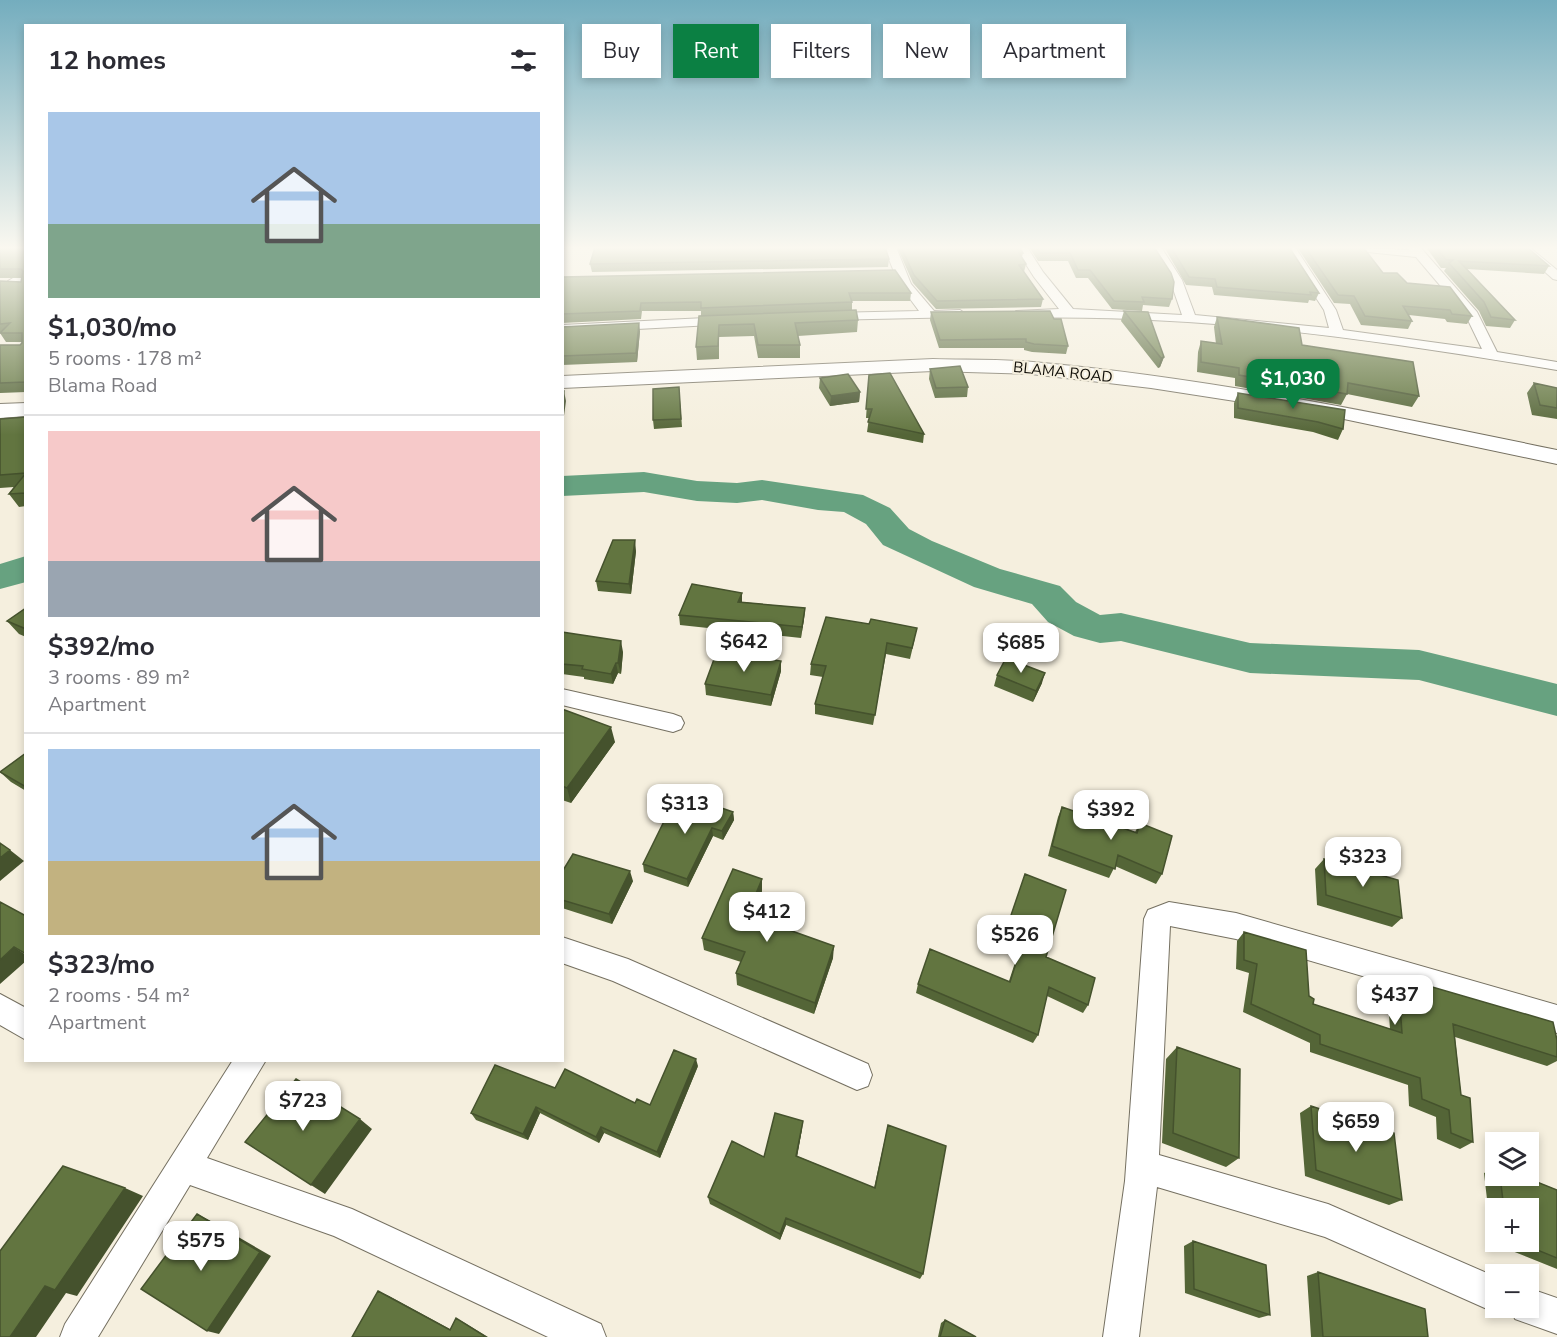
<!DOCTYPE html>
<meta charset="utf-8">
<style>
:root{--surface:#fff;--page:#f2f2f3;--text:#2b2b33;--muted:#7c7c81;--line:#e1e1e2;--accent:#0b8043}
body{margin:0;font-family:"Nunito Sans",sans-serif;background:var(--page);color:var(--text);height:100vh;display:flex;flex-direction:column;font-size:22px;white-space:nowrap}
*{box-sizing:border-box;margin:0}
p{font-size:20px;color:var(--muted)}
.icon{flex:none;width:33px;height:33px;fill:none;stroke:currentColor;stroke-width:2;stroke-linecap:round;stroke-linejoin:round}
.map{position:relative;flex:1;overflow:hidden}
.sheet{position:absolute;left:24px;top:24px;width:540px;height:1038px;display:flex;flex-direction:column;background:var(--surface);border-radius:0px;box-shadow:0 3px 9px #0003}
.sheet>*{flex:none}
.hud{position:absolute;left:582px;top:24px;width:570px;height:54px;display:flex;gap:12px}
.fabs{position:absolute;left:1485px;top:1132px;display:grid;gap:12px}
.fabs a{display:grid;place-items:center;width:54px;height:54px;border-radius:0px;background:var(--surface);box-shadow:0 3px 9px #0003;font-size:30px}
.price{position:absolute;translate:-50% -51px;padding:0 14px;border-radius:12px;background:#fff;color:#222;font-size:20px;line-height:39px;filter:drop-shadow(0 2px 3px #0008)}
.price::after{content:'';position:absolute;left:50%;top:36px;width:18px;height:14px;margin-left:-9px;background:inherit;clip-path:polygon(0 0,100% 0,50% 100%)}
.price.current{background:var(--accent);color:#fff}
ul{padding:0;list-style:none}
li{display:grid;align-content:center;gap:12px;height:318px;padding:0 24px}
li+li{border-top:2px solid var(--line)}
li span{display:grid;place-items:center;height:186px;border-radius:0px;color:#555}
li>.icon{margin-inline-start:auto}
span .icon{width:108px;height:108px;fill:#fffc;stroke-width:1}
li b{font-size:26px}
h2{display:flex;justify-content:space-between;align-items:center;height:72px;padding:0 24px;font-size:26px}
.tag{padding:0 21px;border-radius:0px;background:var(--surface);box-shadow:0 3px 9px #0003;font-size:21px;line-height:54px}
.tag.current{background:var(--accent);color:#fff}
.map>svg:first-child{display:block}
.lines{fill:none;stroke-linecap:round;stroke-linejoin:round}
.river{fill:#67a280;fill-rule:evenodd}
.street-casing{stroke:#757061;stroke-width:2}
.secondary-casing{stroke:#757061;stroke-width:2}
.street{fill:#fff;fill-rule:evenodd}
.secondary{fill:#fff;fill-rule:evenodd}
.wall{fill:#546537;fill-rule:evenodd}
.shaded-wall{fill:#45522d}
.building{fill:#627540;stroke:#45522d;stroke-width:1.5}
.labels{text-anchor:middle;stroke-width:4.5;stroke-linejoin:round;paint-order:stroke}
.far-street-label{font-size:15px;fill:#0f0d07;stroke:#f5efde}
</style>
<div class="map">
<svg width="1557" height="1337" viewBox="0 0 1557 1337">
<rect width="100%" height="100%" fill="#f5efde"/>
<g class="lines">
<path class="river" d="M644,472L697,481L737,483L762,480L863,495L890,508L909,529L932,541L1000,569L1060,586L1076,602L1100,615L1121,613L1250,643L1419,650L1557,684V716L1419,680L1250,673L1121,641L1100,643L1074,636L1048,622L1032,604L974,587L883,545L866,524L844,512L818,510L762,500L737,503L697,501L644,492L562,496V476Z
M26,556V582L0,589V564Z"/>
<g class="street-casing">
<path id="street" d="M884,247H896L911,284L934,311L960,310L966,314L965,317L825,320L823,317L825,314L830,313L919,311L899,284Z
M1015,247H1027L1043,272L1073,309L1182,315L1170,280L1149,247H1161L1182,280L1195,315L1329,328L1324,310L1283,247H1295L1336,310L1343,330L1482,349L1466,316L1416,257L1348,250L1343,247L1409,250L1408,247H1420L1477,312L1497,352L1557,362V370C1380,340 1201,314 1021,318L1015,314L1016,311L1059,309L1034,277Z
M1517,247H1529L1557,270V280L1553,279Z
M26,270V280L16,287H8L6,284L8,281Z
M726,317L731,318L733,321L731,324L562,333V325Z
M562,689L673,714L681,717L684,723L681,729L673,732L562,705Z
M1169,902L1236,913L1557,1005V1033L1236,939L1170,926L1159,1155L1328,1204L1496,1277V1308H1507L1496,1313L1325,1237L1157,1187L1139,1337H1103L1125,1181L1144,919L1148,910Z
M562,937L628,959L868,1064L872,1075L868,1086L857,1090L613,981L562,963Z
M0,994L26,1008V1040L0,1025Z
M233,1060H266L207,1158L352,1209L601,1324L606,1337H548L334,1236L190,1185L98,1337H60L65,1324Z
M1528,1288L1557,1298V1334L1515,1319L1511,1308H1528Z"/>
</g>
<g class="secondary-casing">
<path id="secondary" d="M933,359C966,360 1000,359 1033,362C1210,378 1383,414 1557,450V464L1325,415L1151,388L1031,374L933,371L562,388V376Z
M26,403V416L0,418V404Z"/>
</g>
<use href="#street" class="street"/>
<use href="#secondary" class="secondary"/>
</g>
<path class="wall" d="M0,247H26V392L0,393V345H20L22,342H6L0,333V281L21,282V278H0Z
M897,247H1019L1023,253L1022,257L1026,264L1024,272L1043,299L1041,307L936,309L913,283Z
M1029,247H1154L1172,299L1169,307L1143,305L1142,311L1112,309L1088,278H1076L1068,261H1038Z
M1164,247H1289L1319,293L1315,301L1309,300L1308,303L1214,295L1212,287L1186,285Z
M1297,247H1363L1383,273L1472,316L1467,324L1447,322L1445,319L1409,315L1412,321L1408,329L1361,325L1350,304L1334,303Z
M1426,247H1527L1549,266L1544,274L1467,269L1515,320L1510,328L1486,326L1479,311L1444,271L1446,268H1441Z
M889,259L888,267L592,272L590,264Z
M562,277L911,293L910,301H852V310L858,320L857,332L798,336L800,345V358H758L754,336L719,337V359L697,360L696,347L701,316V311H642L641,319L562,323Z
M1124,311L1164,357L1160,367L1158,368L1121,321Z
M931,312L1068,346L1066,354L1032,352L1024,350V348H939L930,320Z
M1217,317L1302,345L1419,396L1412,407L1347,394L1341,405L1235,386V378L1197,372L1198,352L1201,341L1216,344L1214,327Z
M562,327L640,331L637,362L562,365Z
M930,369L968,387L967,397L935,398L929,379Z
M869,375L924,434L923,443L867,432L869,418H866Z
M820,378L860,392L859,402L830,406L819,388Z
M1534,383L1557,388V419L1532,415L1527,393Z
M679,387L682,427L654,429L653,420Z
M1238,393L1343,429L1338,440L1313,432L1234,418V403Z
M26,417V506L19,507L9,494L14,487L0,488V419Z
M636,551L631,594L598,591L596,581Z
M742,602L805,608L804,619L801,638L680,625L679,615Z
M26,608V637L19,634L7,621Z
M826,617L915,638L910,659L886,654L873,725L815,714V704L823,677L810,675L811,664Z
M562,632L623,652L621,674L618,673L613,684L584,679V677L562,674Z
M781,661V671L771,706L706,695L705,684Z
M997,675L1042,683L1033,702L994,686Z
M562,709L615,742L571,803L562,800Z
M26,753V791L11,782L0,772Z
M1062,807L1135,832L1140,823L1162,874L1156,884L1115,866L1109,878L1048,856L1058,817Z
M733,812L734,820L723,840L713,836L688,887L644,872L643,864Z
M1324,859L1402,918L1392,927L1317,905L1315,869Z
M562,872L633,881L612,924L562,908Z
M1025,874L1046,957L1088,1005L1083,1013L1047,996L1038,1035L1033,1043L916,993L918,984L1009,981L1022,941L1005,934Z
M762,879V891L752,917L833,958L814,1014L737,985L736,973L741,962L704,950L702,938Z
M1244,932L1309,996L1313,1004L1390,1029L1387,986L1398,977L1557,1040V1061L1547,1066L1455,1037L1461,1095L1473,1142L1460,1149L1437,1139L1436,1117L1409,1106L1408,1085L1310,1052V1043L1243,1012L1249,973L1236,969L1237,941Z
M1177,1047L1239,1158L1226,1167L1162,1143L1166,1059Z
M698,1066L660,1158L604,1133L599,1143L540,1113L528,1140L476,1120L471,1113L555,1088L650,1105Z
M1311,1106L1402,1200L1389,1205L1305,1176L1300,1113Z
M888,1125L923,1274L920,1279L786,1225L780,1240L710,1204L708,1197L802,1129L797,1156L874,1188Z
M1496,1168V1176H1522L1557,1190V1269L1492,1243L1484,1173ZM1496,1209H1528V1242H1496Z
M1193,1241L1270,1315L1259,1318L1185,1293L1184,1246Z
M1318,1272L1428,1337H1311L1307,1276Z
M945,1320L976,1337H938L941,1323Z"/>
<path class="shaded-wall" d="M639,323L640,331L637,362L636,353Z
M1164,357L1160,367L1158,368L1161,358Z
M564,391L566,401L563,423L562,404Z
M860,392L859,402L830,406L831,396Z
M635,540L636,551L631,594L629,584Z
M742,593V603L738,602Z
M805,608L804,619L801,638L802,627Z
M621,641L623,652L621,674L618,663Z
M781,661V671L771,706V695Z
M616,663L618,673L613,684L611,674Z
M1045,673L1042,683L1033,702L1036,691Z
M611,727L615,742L571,803L567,788Z
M733,812L734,820L723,840L722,831Z
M712,828L713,836L688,887L687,879Z
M10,850L24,861L0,881V858Z
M630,871L633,881L612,924L609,914Z
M762,879V891L747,927V915Z
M834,946L833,958L814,1014L815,1003Z
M14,947L26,955V961L0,984V960Z
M696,1059L698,1066L660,1158L657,1152Z
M536,1107L540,1113L528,1140L523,1134Z
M360,1119L372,1129L325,1194L311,1185Z
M803,1121L802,1129L796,1163V1156Z
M601,1127L604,1133L599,1143L596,1137Z
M125,1188L143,1196L77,1296L66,1293L36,1337H10L45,1286Z
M197,1214L209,1220L271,1256L219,1334L207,1331Z
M786,1218V1225L780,1240V1234Z
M378,1291L389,1296L459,1334L450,1330Z
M456,1318L465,1323L488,1337H486Z"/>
<path class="building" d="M0,247H26V382L0,383V345H20L22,343V333H0L10,323L0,324V281L21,282L23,271L21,269H0Z
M595,247H885L889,259L590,264Z
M901,247H1019L1023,253H1019L1026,264L1019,265L1043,299L937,301L914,275Z
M1036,247H1154L1171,273L1174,282L1172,299L1142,297L1144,302L1114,301L1090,270H1078L1070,253H1040Z
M1171,247H1289L1319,293L1310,292L1311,295L1217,287L1215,279L1189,277Z
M1305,247H1363L1383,273H1397L1407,283L1450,287L1472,316L1452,314L1450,310L1403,306L1412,321L1365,316L1354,296L1338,295Z
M1436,247H1527L1549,266L1459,261L1515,320L1491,317L1484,302L1449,263L1453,260H1446Z
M895,270L911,293H849L852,302L701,308V302L641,303L640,311L562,314V277Z
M856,310L858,320L795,323L800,345H758L754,324L719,325L718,346L696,347L699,316Z
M1050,311L1054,319H1061L1068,346L1034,344L1026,342V339L940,340L931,312Z
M1124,311L1148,312L1164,357L1161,358Z
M1217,317L1299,328L1302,345L1413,362L1419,396L1348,383L1347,394L1239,375V368L1201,362V341L1222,344Z
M639,323L636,353L562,356V327Z
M960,366L968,387L936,388L930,369Z
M890,373L924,434L868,422L872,409H866L869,375Z
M848,374L860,392L831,396L820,378Z
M1534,383L1557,388V408L1540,405Z
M679,387L681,419L653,420V389Z
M562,391H564L562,404Z
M1238,393L1345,410L1343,429L1318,422L1238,408Z
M26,417V473L0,475V419Z
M26,473V493L9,494Z
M613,540H635L629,584L596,581Z
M692,584L742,593L738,602L805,608L802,627L679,615Z
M26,608V629L7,621Z
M826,617L869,624L871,619L917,628L912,648L887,643L875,715L815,704L826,666L811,664Z
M562,632L621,641L618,663H616L611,674L582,669L583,666L562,664Z
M717,651L781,661L771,695L705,684Z
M1006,658L1045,673L1036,691L997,675Z
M562,709L611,727L567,788L562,786Z
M26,753V787L0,772Z
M678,793L733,812L722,831L712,828L687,879L643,864Z
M1062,807L1137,833L1140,823L1172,836L1162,874L1118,855L1115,869L1052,846Z
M0,843L10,850L0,858Z
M573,854L630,871L609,914L562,900V872Z
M1324,859L1398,880L1402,918L1326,895Z
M733,869L762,879L747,915L834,946L815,1003L736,973L745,952L702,938Z
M1025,874L1066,890L1046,957L1095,978L1088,1005L1049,987L1038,1035L918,984L930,949L1010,982L1026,932L1008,924Z
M0,902L26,916V954L14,947L0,960Z
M1244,932L1306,950L1309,996L1314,999L1313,1004L1402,1033L1398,977L1553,1022L1557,1040V1057L1453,1024L1461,1095L1470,1098L1473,1142L1451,1133L1449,1110L1422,1099L1420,1078L1320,1044V1035L1251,1004L1257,964L1244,960Z
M1177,1047L1240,1069L1239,1158L1173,1133Z
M674,1050L696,1059L657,1152L601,1127L596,1137L536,1107L523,1134L471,1113L495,1065L555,1088L565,1069L635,1103L637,1099L650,1105Z
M296,1079L360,1119L311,1185L245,1142Z
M1311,1106L1394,1133L1402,1200L1316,1170Z
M775,1113L803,1121L796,1156L875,1188L888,1125L946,1146L923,1274L786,1218L780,1234L708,1197L732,1141L764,1157Z
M63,1166L125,1188L55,1290L45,1286L10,1337H0V1251Z
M1500,1176H1522L1557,1190V1258L1518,1242H1528V1209H1504Z
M197,1214L260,1252L207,1331L141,1289Z
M1193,1241L1266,1265L1270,1315L1194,1289Z
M1318,1272L1425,1309L1428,1337H1323Z
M378,1291L450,1330L456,1318L486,1337H352Z
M945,1320L976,1337H940Z"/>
<linearGradient id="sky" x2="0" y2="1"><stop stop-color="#74adbe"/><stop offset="0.57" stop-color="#faf8f0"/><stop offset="1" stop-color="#faf8f0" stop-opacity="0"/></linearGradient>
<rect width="1557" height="435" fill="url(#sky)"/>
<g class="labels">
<g class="far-street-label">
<text transform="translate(1063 372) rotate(6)" y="5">BLAMA ROAD</text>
</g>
</g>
</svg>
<div class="fabs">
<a><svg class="icon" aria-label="layers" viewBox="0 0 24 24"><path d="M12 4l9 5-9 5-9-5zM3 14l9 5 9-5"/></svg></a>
<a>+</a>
<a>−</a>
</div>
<b class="price current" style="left:1293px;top:410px">$1,030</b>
<b class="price" style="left:744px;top:673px">$642</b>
<b class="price" style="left:1021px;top:674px">$685</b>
<b class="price" style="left:685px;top:835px">$313</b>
<b class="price" style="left:1111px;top:841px">$392</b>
<b class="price" style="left:1363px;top:888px">$323</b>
<b class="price" style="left:767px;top:943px">$412</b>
<b class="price" style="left:1015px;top:966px">$526</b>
<b class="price" style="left:1395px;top:1026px">$437</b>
<b class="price" style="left:303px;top:1132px">$723</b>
<b class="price" style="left:1356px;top:1153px">$659</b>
<b class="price" style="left:201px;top:1272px">$575</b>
<div class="hud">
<a class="tag">Buy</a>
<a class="tag current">Rent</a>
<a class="tag">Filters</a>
<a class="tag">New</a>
<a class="tag">Apartment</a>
</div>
<section class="sheet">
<h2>12 homes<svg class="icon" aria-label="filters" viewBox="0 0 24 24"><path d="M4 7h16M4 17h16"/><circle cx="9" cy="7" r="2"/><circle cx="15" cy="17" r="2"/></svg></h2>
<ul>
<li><span style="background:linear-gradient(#a9c7e8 60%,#7fa58c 0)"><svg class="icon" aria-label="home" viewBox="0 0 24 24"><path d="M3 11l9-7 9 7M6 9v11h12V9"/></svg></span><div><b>$1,030/mo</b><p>5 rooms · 178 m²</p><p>Blama Road</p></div></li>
<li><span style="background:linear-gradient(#f6c9c9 70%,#9aa5b1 0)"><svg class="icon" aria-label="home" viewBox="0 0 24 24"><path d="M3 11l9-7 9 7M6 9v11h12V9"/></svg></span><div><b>$392/mo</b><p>3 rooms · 89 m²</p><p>Apartment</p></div></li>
<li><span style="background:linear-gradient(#a9c7e8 60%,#c2b280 0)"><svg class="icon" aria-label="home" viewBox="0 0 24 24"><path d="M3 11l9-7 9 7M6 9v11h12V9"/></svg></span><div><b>$323/mo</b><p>2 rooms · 54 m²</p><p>Apartment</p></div></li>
</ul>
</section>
</div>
